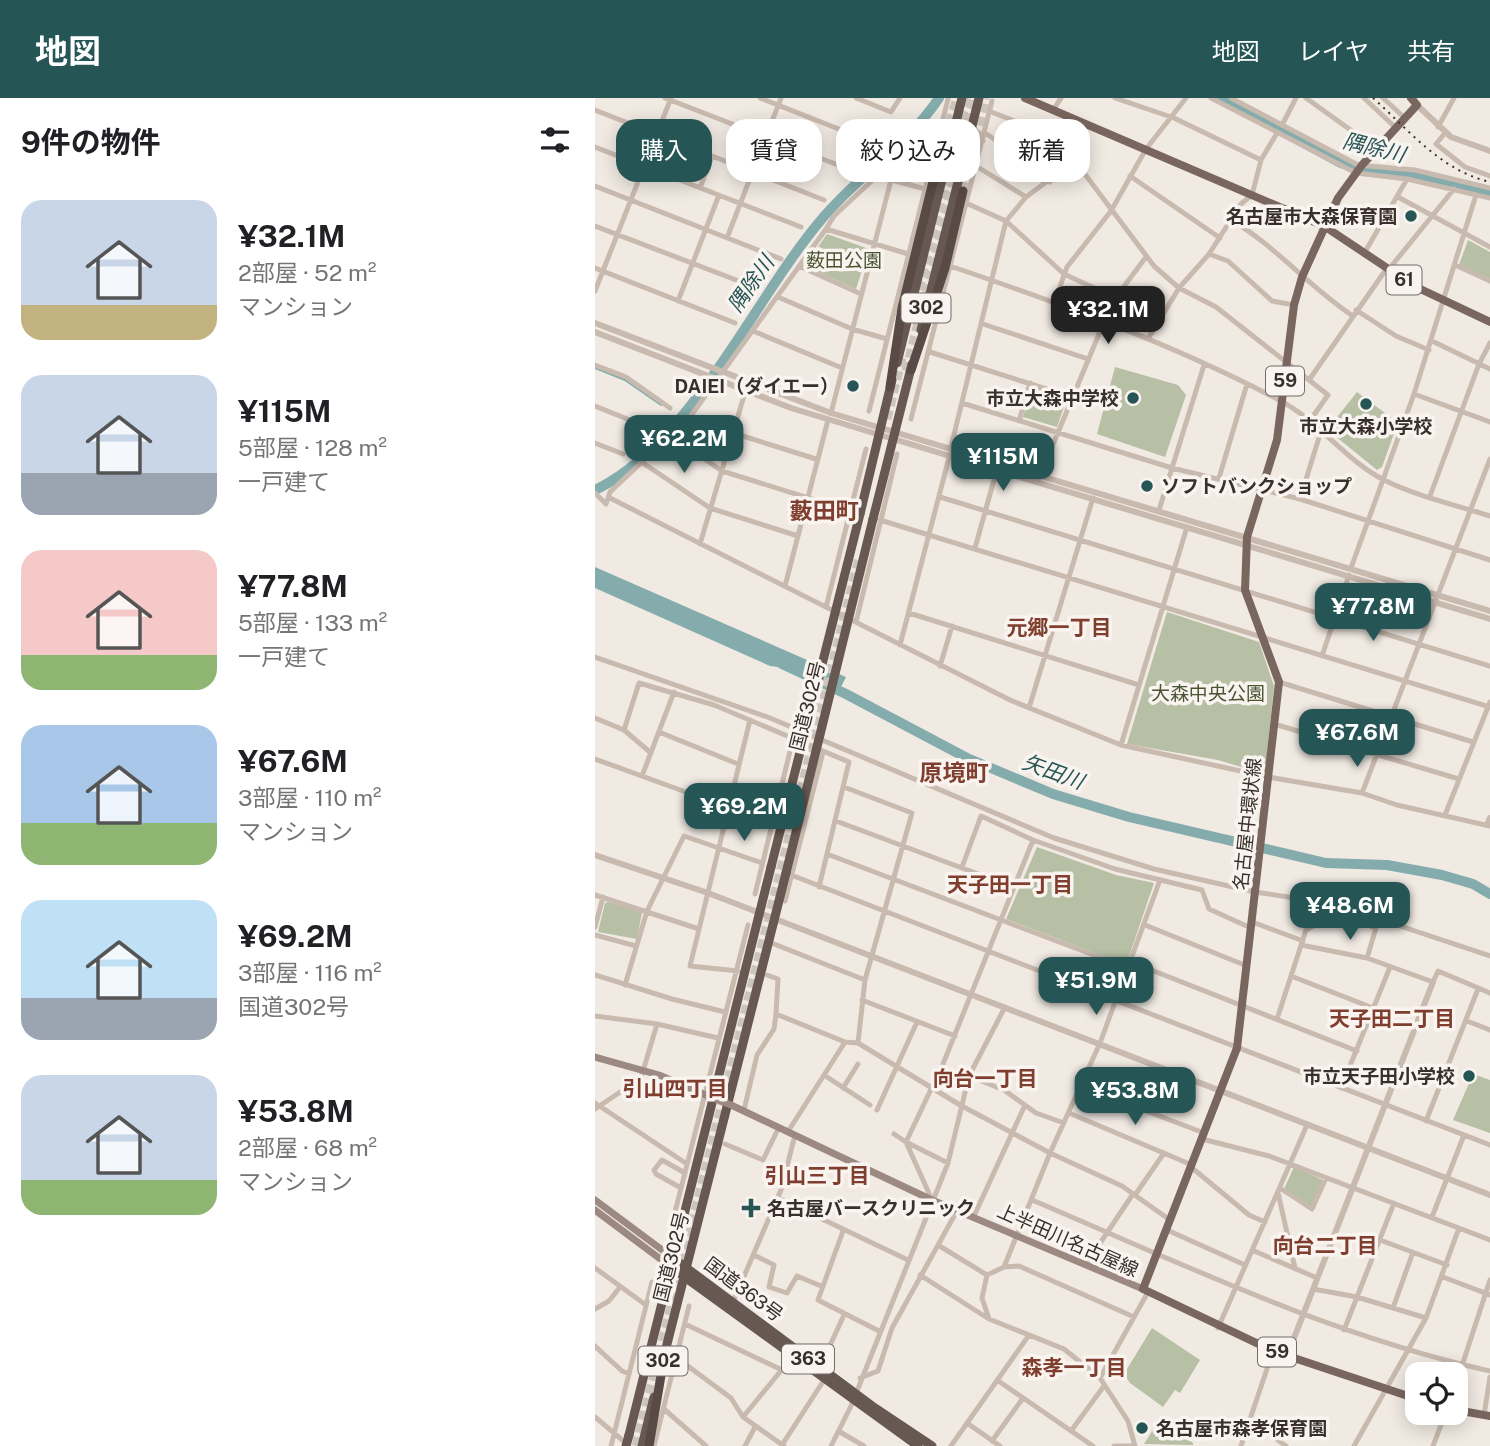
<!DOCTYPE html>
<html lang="ja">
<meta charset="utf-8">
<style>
:root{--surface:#fff;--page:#f6f6f6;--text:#202124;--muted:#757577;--accent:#265556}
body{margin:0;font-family:"Public Sans","Noto Sans JP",sans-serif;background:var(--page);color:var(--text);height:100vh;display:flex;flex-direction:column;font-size:26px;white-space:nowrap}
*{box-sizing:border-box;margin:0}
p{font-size:23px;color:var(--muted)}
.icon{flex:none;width:38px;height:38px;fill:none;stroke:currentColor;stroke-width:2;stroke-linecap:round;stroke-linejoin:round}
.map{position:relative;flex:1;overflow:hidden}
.details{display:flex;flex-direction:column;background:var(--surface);width:595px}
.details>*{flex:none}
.top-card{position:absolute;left:21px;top:21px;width:665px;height:63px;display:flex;gap:14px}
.tools{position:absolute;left:810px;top:1264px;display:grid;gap:14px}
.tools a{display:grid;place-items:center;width:63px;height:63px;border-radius:14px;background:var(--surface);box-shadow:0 4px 18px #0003;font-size:35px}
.price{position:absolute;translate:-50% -60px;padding:0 16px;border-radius:14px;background:var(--accent);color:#fff;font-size:23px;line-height:46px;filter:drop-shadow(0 2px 4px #0008)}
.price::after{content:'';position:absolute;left:50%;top:42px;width:21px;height:16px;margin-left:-10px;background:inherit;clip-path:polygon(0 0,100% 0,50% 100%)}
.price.on{background:#222;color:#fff}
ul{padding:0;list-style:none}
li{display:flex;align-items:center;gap:21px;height:175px;padding:0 21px}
li span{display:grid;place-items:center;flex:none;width:196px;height:140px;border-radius:21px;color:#555}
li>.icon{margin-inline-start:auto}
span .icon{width:84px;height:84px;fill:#fffc;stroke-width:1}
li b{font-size:30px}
h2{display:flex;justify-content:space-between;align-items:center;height:84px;padding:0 21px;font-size:30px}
.chip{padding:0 24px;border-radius:21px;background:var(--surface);box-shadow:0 4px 18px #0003;font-size:24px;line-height:63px}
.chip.on{background:var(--accent);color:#fff}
header{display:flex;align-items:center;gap:42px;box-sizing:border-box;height:98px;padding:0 35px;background:var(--accent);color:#fff}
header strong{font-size:33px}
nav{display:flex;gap:38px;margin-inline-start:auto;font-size:24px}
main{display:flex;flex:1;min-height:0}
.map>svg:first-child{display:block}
.green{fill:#b7bfa4}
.water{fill:#84acac}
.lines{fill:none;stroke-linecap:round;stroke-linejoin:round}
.stream{stroke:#84acac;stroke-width:2}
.river{stroke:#84acac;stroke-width:10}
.motorway-tunnel{stroke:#ccc5be;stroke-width:9;stroke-dasharray:9 4.5;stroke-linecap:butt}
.minor{stroke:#c9baaf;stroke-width:5}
.tertiary{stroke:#c9baaf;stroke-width:6}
.secondary{stroke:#9c8981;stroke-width:7}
.primary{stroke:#79675f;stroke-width:8}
.trunk{stroke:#685852;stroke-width:9}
.motorway{stroke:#584a45;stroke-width:9}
.rail{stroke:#39302c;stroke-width:2;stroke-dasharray:2 5;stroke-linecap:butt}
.secondary-bridge{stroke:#9c8981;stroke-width:7}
.trunk-bridge{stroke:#685852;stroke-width:9}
.poi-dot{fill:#265556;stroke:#f9f4ef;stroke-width:2.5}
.labels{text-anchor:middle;stroke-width:7;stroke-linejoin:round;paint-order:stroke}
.shield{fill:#f9f4ef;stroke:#736b66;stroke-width:2}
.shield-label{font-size:18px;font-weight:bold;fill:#39302c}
.poi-label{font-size:19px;font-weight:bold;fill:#39302c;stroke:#f9f4ef;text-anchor:end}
.park-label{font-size:19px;fill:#495433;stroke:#f9f4ef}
.street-label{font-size:19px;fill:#39302c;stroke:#f9f4ef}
.water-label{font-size:21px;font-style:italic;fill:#265556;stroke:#f9f4ef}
.neighbourhood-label{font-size:21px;font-weight:bold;fill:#7f3e2e;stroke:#f9f4ef}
.quarter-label{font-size:23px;font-weight:bold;fill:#7f3e2e;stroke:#f9f4ef}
</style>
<header>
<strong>地図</strong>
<nav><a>地図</a><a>レイヤ</a><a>共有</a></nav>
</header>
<main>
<section class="details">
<h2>9件の物件<svg class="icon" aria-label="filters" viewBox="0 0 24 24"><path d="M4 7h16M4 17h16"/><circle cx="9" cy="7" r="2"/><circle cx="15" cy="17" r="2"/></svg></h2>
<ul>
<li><span style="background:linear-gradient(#c9d6e8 75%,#c2b280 0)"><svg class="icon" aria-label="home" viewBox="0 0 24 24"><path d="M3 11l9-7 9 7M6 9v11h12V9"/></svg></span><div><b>¥32.1M</b><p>2部屋 · 52 m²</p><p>マンション</p></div></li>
<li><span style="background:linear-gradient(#c9d6e8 70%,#9aa5b1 0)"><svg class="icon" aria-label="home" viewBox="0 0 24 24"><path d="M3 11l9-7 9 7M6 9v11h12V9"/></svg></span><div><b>¥115M</b><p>5部屋 · 128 m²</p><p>一戸建て</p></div></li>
<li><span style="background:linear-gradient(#f6c9c9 75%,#8fb573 0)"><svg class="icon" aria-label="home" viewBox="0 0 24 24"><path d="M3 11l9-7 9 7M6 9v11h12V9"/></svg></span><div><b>¥77.8M</b><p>5部屋 · 133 m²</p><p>一戸建て</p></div></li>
<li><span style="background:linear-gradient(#a9c7e8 70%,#8fb573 0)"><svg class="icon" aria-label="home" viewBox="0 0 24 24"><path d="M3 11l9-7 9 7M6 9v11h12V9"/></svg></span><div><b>¥67.6M</b><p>3部屋 · 110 m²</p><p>マンション</p></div></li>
<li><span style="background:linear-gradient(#bfe0f5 70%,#9aa5b1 0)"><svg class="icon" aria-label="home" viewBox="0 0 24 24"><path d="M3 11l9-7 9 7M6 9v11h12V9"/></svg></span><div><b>¥69.2M</b><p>3部屋 · 116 m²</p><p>国道302号</p></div></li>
<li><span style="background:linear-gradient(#c9d6e8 75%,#8fb573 0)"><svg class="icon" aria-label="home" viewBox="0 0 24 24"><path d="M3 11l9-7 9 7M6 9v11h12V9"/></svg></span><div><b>¥53.8M</b><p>2部屋 · 68 m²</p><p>マンション</p></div></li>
</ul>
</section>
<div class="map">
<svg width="895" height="1348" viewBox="0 0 895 1348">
<rect width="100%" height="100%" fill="#f1eae3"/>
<path class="green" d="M232,136L274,151L261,191L210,168Z
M873,142L895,154V181L864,167Z
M520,269L583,287L591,297L570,359L502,336Z
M437,289L472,300L462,329L428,319Z
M762,294L798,321L795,327L801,330L787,369L782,372L739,337L742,334L735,328Z
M572,514L664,544L679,588L670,676L623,662L532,646Z
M442,749L521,777L559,785L531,867L411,821Z
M13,804L47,814L42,841L3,834L10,805Z
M878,976L895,982V1035L858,1022Z
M699,1069L728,1082L716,1109L689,1091Z
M557,1230L605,1262L585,1295L580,1292L568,1309L535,1285L529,1276Z
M564,1322L598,1345V1347L549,1346Z"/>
<path class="water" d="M0,469L251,579L246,589L206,572L175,568L0,490Z"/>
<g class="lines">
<path class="stream" d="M0,270L30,282L66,307"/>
<path class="river" d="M626,0L746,65L767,72L822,77L895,94
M0,392C95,347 159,201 226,122C262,78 312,48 344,0
M187,566L251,596L372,660L458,696L534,719L731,765L792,767L847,777L878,786L895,796"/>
<path class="motorway-tunnel" d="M346,51L362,0
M368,93L391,0
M324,192L372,0
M311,273L379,0
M292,321L308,256
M41,1348L264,460"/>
<path class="minor" d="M70,0L261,74
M165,0L287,48
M261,0L296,14L305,0
M520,0L579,20L666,62
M616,0L761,75L812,81L895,100
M636,0L763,67L820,72L895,90
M711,0L782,51
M769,0L802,31
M788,0L811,21
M0,12L229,102
M458,12L466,0
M394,13L427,26L479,55
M377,26L388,43
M687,27L701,0
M843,29L859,0
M390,35L437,66L455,84
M850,35L841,46L870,69L895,78
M0,49L206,129
M477,59L559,168L584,190L621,209L714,282L792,170
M381,68L431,99
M535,78L625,140
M0,88L186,161
M105,90L117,58
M803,99L895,149
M371,105L411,123L469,176L564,220
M636,122C681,148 714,189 758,218
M0,128L162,190
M231,131L239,118L282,78L330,91
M132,140L186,0
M770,154L812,81
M614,156L633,163L677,203L699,207
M860,167L895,183
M204,168L266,196
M355,168C467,206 580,247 684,302C723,322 751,363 789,382C821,398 861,407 895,418
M0,170L140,225
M794,171L859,91
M0,193L76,0
M183,199L257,231L292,241
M83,203L124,97
M459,205L472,169L516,113L551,51L591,0
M761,212L801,238L834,252
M388,226L493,261
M158,233L247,270
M553,241L584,190L614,156L646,106L657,97L666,62L682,35
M837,243L895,271
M335,254L477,299
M0,267L31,279L75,310
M714,282L733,297L714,324
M819,296L895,324
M367,305L577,370L705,401L895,462
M0,308L57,331
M274,313L353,1
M236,315L296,82
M316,321L397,3
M424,323L435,285
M138,335L221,361
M77,338L127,373L255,413
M0,345L28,356
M356,349L411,123L431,99L466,73L477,59L490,25
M48,365L115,410L203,438
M444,380L509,224L521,199L551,159
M624,380L652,286
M0,395L11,406L15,394L95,319L231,131L313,156
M835,398L884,266L895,245
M345,399L895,568
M15,400L415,602L526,647L673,679L767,695L802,707L895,728
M705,401L726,333
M564,412L609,267
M285,422L895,609
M105,446L151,291
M380,450L402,371
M756,470L819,296L881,97
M190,488L233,322
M231,509L271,351
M314,515L544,587
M261,524L302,356
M305,547L355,356
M727,558L754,477
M0,559L175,620L459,740L559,771L660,794L739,806L895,858
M345,568L357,528
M684,584L878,644
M434,610L498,400
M0,620L29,632L56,655
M679,626L864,681
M29,632L44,585L119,607L254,664L224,789
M64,634L143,666
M526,647L592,429
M0,661L132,709
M47,678L79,594
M249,689L317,715L270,882L263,945
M767,695L895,361
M850,717L895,604
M241,723L418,789
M232,756L533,870
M367,769L386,718L438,742L520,771L607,792L614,811L656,830
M191,775L895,1047
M160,796L198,641
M0,797L104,831
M190,803L228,654
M657,824L708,843
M550,827L652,868
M0,829L8,799
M0,837L41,848
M179,846L270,882
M706,847L772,860L838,884L843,873L895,895
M536,864L762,953
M143,873L95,868L155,622
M0,877L77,901L130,914
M172,877L183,881L181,916
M696,878L778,910
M30,887L52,813L89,738L167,765
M267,902L360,938
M0,918L62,926L123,940
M682,921L711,832C740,815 750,818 781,830L772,860
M872,923L895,932
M229,977L275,1007
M374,978L409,992L441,1015L469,1025
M486,988L609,1035
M248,990L263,966
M746,990L795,869
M0,1005L92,1066
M0,1011L46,980L62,926
M149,1012L162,957L179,931L181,916L250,944
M282,1012L322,924
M474,1015L597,1067
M831,1023L883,891
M194,1032L250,944L263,945L365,1007L455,1055L527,1088L575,1122
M299,1036L311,1044L337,1102
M607,1041L674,1058L895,1142
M130,1046L168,1062L184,1029
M353,1065L311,1044L348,966L438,742
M596,1069L654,1117L670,1124
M86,1090L61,1076L59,1072L67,1062L90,1075
M685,1090L717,1111L731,1080
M683,1095L700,1170
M540,1097L569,1055
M183,1100L313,1162
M437,1102C588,1166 734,1237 895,1273
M379,1118L430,1007
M837,1119L869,1037
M87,1125L80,1114L153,827
M572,1132L650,1167
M248,1133L223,1202L284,1233
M785,1142L852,1167
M343,1147L392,1177
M657,1152L722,1180
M159,1157L179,1167L174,1189L192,1195L202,1178L226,1188
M491,1166L538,1096
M409,1169L455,1055L505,945L565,782
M0,1170L51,1207
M325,1177L394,1221L469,1251L505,1280L533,1323L540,1348
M848,1179L895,1197
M718,1191L762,1199L831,1220
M138,1204L186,1092L200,1037
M798,1210L818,1154
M0,1211L14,1203L25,1189
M394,1221L387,1200L392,1177L409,1169L424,1168L539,1219
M90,1226L187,1272
M623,1230L712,1027
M749,1232L799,1105
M0,1248L27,1273L34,1276
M82,1260L136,1300L148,1319L189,1348
M225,1269L249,1217
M265,1280L283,1273L297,1230L363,1111
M505,1280L553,1194
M402,1282L498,1348
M861,1286L895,1182
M69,1311L111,1348
M889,1317L895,1279
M0,1319L32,1346
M148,1319L198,1258
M655,1322L691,1348
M372,1325L405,1348
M476,1333L509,1288
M245,1334L269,1348
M397,1343L428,1300
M187,1347L229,1282
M16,1348L57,1184
M59,1348L94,1208
M150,1348L160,1329
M236,1348L256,1308L353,1065L374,978L410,909
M356,1348L434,1237
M519,1348H540
M646,1348L678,1253
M759,1348L831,1220L864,1130
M838,1348L851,1314"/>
<path class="tertiary" d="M822,7L856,39L895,53
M0,225L236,315L895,513
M0,234L196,310L895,521
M892,727L895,720
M0,757L113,795L895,1097
M692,1258L838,884"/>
<path class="secondary" d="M0,959L64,977L113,998
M136,1007L337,1102L548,1191
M0,1102L78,1160
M0,1112L76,1169"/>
<path class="primary" d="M430,0L729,128L819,188L895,224
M816,0L822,7L767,67L743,100L707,179L699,207L682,342L652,439L650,492L684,584L642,950L548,1191L678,1253L822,1301
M861,1312L895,1318"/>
<path class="trunk" d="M326,232L384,0
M302,265L367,0
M265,416L297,282
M278,421L317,266
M78,1160L280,1310L337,1348
M76,1169L323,1348
M68,1262L191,775
M34,1337L176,769
M47,1348L59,1299"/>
<path class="motorway" d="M316,272L350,170L368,93
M295,289L307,210L346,51
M54,1348L70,1254"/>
<path class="rail" d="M778,0C815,33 845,72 895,84"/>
<path class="secondary-bridge" d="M113,998L136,1007"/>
<path class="trunk-bridge" d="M176,769L265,416
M191,775L278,421
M31,1348L34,1337"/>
</g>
<g class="poi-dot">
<circle cx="816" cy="118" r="7"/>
<circle cx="258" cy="288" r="7"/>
<circle cx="538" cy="300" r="7"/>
<circle cx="771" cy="306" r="7"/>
<circle cx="552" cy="388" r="7"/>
<circle cx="874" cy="978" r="7"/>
<path d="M152.5 1099.5h7v7h7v7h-7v7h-7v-7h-7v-7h7z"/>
<circle cx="547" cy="1330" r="7"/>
</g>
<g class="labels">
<g class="shield">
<rect x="791.5" y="167.5" width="35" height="29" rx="5"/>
<rect x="306.5" y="195.5" width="49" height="29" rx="5"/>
<rect x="671" y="268.5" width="38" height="29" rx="5"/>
<rect x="663" y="1239.5" width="38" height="29" rx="5"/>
<rect x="187" y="1246.5" width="52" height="29" rx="5"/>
<rect x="43.5" y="1248.5" width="49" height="29" rx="5"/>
</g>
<g class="shield-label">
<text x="809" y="188">61</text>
<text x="331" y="216">302</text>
<text x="690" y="289">59</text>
<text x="682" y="1260">59</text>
<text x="213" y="1267">363</text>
<text x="68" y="1269">302</text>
</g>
<g class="poi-label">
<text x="802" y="125">名古屋市大森保育園</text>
<text x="244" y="295">DAIEI（ダイエー）</text>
<text x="524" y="307">市立大森中学校</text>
<text x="771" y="335" text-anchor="middle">市立大森小学校</text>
<text x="566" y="395" text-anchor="start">ソフトバンクショップ</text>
<text x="860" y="985">市立天子田小学校</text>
<text x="172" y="1117" text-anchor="start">名古屋バースクリニック</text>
<text x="561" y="1337" text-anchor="start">名古屋市森孝保育園</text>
</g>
<g class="park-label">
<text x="249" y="169">薮田公園</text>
<text x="613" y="602">大森中央公園</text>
</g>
<g class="street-label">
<text transform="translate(212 608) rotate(-76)" y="7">国道302号</text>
<text transform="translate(652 726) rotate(-84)" y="7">名古屋中環状線</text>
<text transform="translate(473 1142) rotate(24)" y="7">上半田川名古屋線</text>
<text transform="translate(76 1159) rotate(-76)" y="7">国道302号</text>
<text transform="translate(149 1191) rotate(37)" y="7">国道363号</text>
</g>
<g class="water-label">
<text transform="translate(779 50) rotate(14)" y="7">隅除川</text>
<text transform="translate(156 186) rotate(-55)" y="7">隅除川</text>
<text transform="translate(458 674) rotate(20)" y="7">矢田川</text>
</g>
<g class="neighbourhood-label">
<text x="464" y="537">元郷一丁目</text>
<text x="415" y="794">天子田一丁目</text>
<text x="797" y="928">天子田二丁目</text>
<text x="390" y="988">向台一丁目</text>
<text x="80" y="998">引山四丁目</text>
<text x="222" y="1085">引山三丁目</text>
<text x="730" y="1155">向台二丁目</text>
<text x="479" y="1277">森孝一丁目</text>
</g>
<g class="quarter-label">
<text x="229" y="421">藪田町</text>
<text x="359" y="683">原境町</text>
</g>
</g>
</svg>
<div class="tools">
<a><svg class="icon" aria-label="locate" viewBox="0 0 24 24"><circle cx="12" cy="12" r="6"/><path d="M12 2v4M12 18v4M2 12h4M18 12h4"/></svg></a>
</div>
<b class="price on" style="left:513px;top:248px">¥32.1M</b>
<b class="price" style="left:89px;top:377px">¥62.2M</b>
<b class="price" style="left:408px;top:395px">¥115M</b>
<b class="price" style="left:778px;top:545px">¥77.8M</b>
<b class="price" style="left:762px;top:671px">¥67.6M</b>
<b class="price" style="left:149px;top:745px">¥69.2M</b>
<b class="price" style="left:755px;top:844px">¥48.6M</b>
<b class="price" style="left:501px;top:919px">¥51.9M</b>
<b class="price" style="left:540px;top:1029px">¥53.8M</b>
<div class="top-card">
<a class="chip on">購入</a>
<a class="chip">賃貸</a>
<a class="chip">絞り込み</a>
<a class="chip">新着</a>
</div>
</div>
</main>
